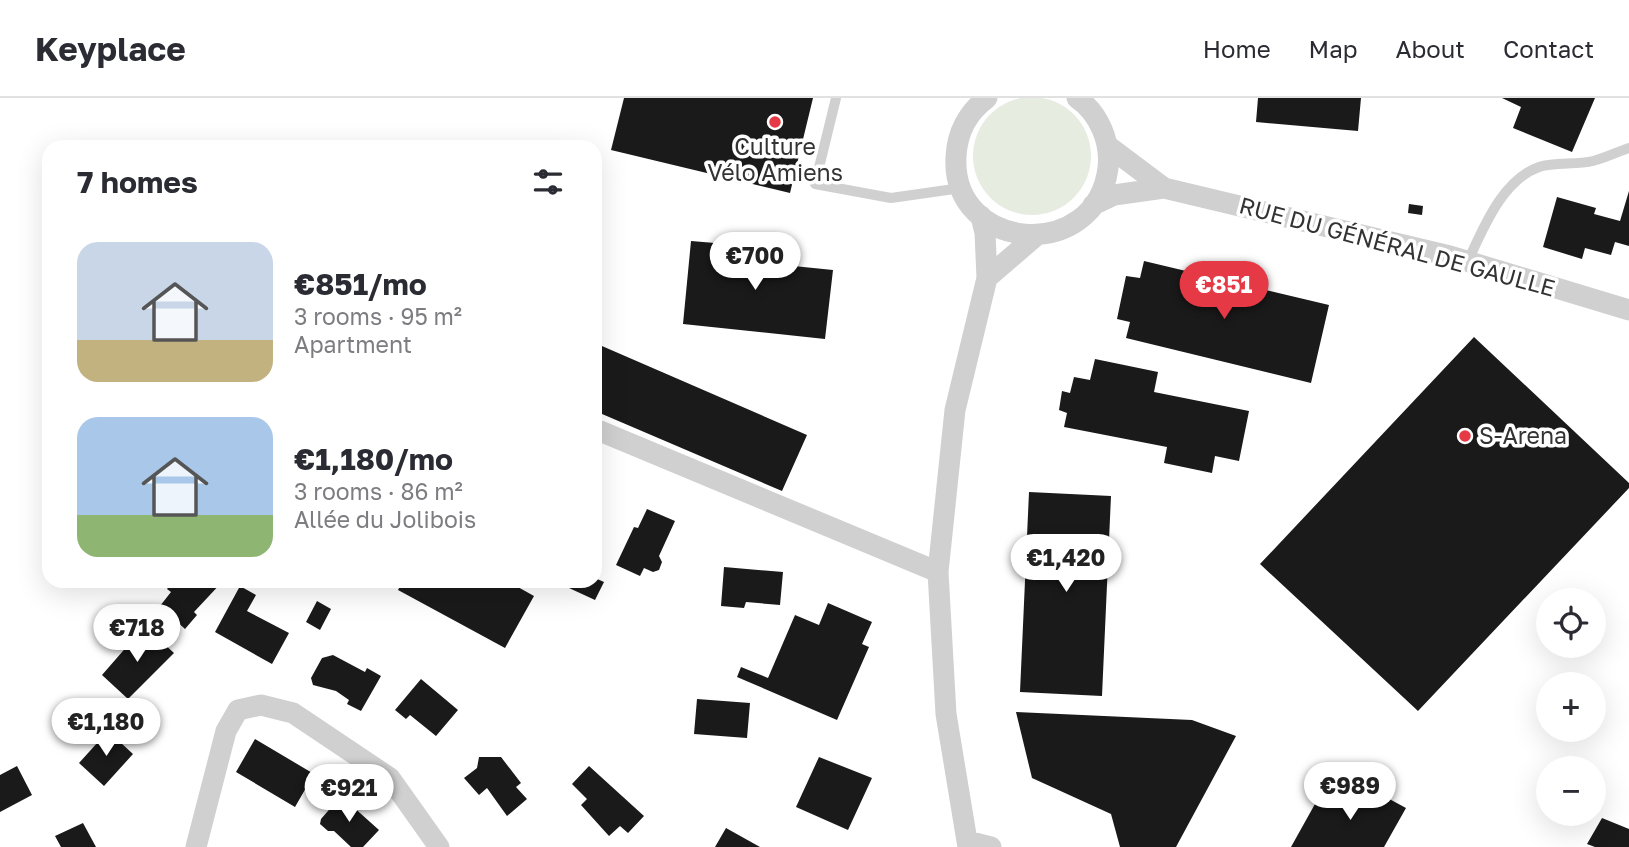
<!DOCTYPE html>
<meta charset="utf-8">
<style>
:root{--surface:#fff;--page:#f7f7f7;--text:#2b2b33;--muted:#7c7c81;--line:#e1e1e2;--accent:#e63946}
body{margin:0;font-family:"Golos Text",sans-serif;background:var(--page);color:var(--text);height:100vh;display:flex;flex-direction:column;font-size:26px;white-space:nowrap}
*{box-sizing:border-box;margin:0}
p{font-size:23px;color:var(--muted)}
.icon{flex:none;width:38px;height:38px;fill:none;stroke:currentColor;stroke-width:2;stroke-linecap:round;stroke-linejoin:round}
.map{position:relative;flex:1;overflow:hidden}
.details{position:absolute;left:42px;top:42px;width:560px;height:448px;display:flex;flex-direction:column;background:var(--surface);border-radius:21px;box-shadow:0 7px 28px #0002}
.details>*{flex:none}
.fabs{position:absolute;left:1536px;top:490px;display:grid;gap:14px}
.fabs a{display:grid;place-items:center;width:70px;height:70px;border-radius:50%;background:var(--surface);box-shadow:0 7px 28px #0002;font-size:35px}
.price{position:absolute;translate:-50% -60px;padding:0 16px;border-radius:24px;background:#fff;color:#222;font-size:23px;line-height:46px;filter:drop-shadow(0 2px 4px #0008)}
.price::after{content:'';position:absolute;left:50%;top:42px;width:21px;height:16px;margin-left:-10px;background:inherit;clip-path:polygon(0 0,100% 0,50% 100%)}
.price.on{background:var(--accent);color:#fff}
ul{padding:0;list-style:none}
li{display:flex;align-items:center;gap:21px;height:175px;padding:0 35px}
li span{display:grid;place-items:center;flex:none;width:196px;height:140px;border-radius:21px;color:#555}
li>.icon{margin-inline-start:auto}
span .icon{width:84px;height:84px;fill:#fffc;stroke-width:1}
li b{font-size:30px}
h2{display:flex;justify-content:space-between;align-items:center;height:84px;padding:0 35px;font-size:30px}
header{display:flex;align-items:center;gap:42px;box-sizing:border-box;height:98px;padding:0 35px;background:var(--surface);border-bottom:2px solid var(--line)}
header strong{font-size:33px}
nav{display:flex;gap:38px;margin-inline-start:auto;font-size:24px}
.map>svg:first-child{display:block}
.green{fill:#e6ecdf}
.building{fill:#1a1a1a}
.lines{fill:none;stroke-linecap:round;stroke-linejoin:round}
.lane{stroke:#d0d0d0;stroke-width:10}
.street{stroke:#d0d0d0;stroke-width:21}
.poi-dot{fill:#e63946;stroke:#fff;stroke-width:2.5}
.labels{text-anchor:middle;stroke-width:7;stroke-linejoin:round;paint-order:stroke}
.poi-label{font-size:23px;fill:#333;stroke:#fff}
.street-label{font-size:23px;fill:#333;stroke:#fff}
</style>
<header>
<strong>Keyplace</strong>
<nav><a>Home</a><a>Map</a><a>About</a><a>Contact</a></nav>
</header>
<div class="map">
<svg width="1629" height="749" viewBox="0 0 1629 749">
<rect width="100%" height="100%" fill="#fff"/>
<path class="green" d="M973 58a59 59 0 1 1 118 0a59 59 0 1 1-118 0Z"/>
<path class="building" d="M624,0H813L790,95L611,52Z
M1258,0H1361L1358,33L1256,24Z
M1502,0H1595L1572,54L1513,30L1521,9Z
M1629,93V148L1615,144L1611,157L1585,150L1582,161L1543,149L1557,99L1596,110L1594,116L1620,123Z
M1409,106L1423,108L1422,117L1408,115Z
M691,143L763,149L764,165L833,172L825,241L683,226Z
M1144,163L1329,207L1311,285L1126,240L1130,224L1117,221L1126,178L1140,180Z
M1474,239L1629,385V390L1418,613L1260,466Z
M595,245L807,337L782,393L595,313Z
M1095,261L1158,274L1154,294L1249,313L1239,363L1215,358L1212,375L1164,365L1167,349L1064,329L1067,315L1059,312L1062,293L1070,295L1074,279L1090,282Z
M1029,394L1111,398L1102,598L1020,594Z
M647,411L675,423L659,458L662,464L659,472L653,474L644,470L640,478L616,467L634,429L638,430Z
M724,469L783,474L780,507L746,504L744,510L721,508Z
M595,480L604,484L595,502L569,490L572,483H595Z
M174,483H223L194,514L197,517L185,531L160,508L171,494L167,491Z
M403,483H507L534,498L505,550L398,492Z
M240,488L256,497L247,513L289,535L272,566L215,534Z
M317,503L331,511L320,532L306,524Z
M828,505L872,524L862,546L869,549L837,622L737,579L741,569L768,580L795,517L819,527Z
M149,532L174,555L128,601L102,577L136,538L139,542Z
M333,557L365,574L367,570L381,578L361,613L347,606L349,602L336,593L313,587L311,580L322,560Z
M421,581L458,612L436,638L410,617L406,621L395,612Z
M697,601L750,605L747,640L694,636Z
M1016,614L1192,622L1236,638L1176,749H1120L1111,716L1032,680Z
M108,633L133,656L104,688L79,665Z
M255,641L314,676L295,709L236,674Z
M479,659H501L521,685L516,689L527,701L507,718L487,690L479,697L464,680L477,670Z
M819,659L872,680L848,732L796,709Z
M17,668L32,697L0,714V677Z
M589,668L644,718L628,735L620,728L609,738L581,707L587,701L572,686Z
M1325,688L1360,708L1369,690L1406,710L1384,749H1291Z
M341,698L379,732L363,749H351L334,733H328L320,726L321,721Z
M1602,720L1629,731V749H1595L1587,746Z
M83,725L96,749H61L55,738Z
M726,730L760,749H715Z"/>
<g class="lines">
<path class="lane" d="M836,0L815,86L891,100L961,90
M1468,163C1483,131 1502,82 1539,69C1555,64 1576,67 1593,63C1605,60 1617,54 1629,50"/>
<path class="street" d="M987,0C968,14 957,35 956,59C951,154 1096,166 1108,70C1111,44 1099,15 1077,0
M1108,48L1164,90
M1093,107L1114,97L1164,90L1450,158L1629,212
M987,180L1037,137
M600,333L938,474
M967,743L991,749
M196,749L226,633L238,612L261,607L293,615L390,680L439,749
M968,749L946,616L938,474L955,312L987,180L985,135L981,118"/>
</g>
<g class="poi-dot">
<circle cx="775" cy="24" r="7"/>
<circle cx="1465" cy="338" r="7"/>
</g>
<g class="labels">
<g class="poi-label">
<text x="775" y="57">Culture<tspan x="775" dy="26">Vélo Amiens</tspan></text>
<text x="1479" y="346" text-anchor="start">S-Arena</text>
</g>
<g class="street-label">
<text transform="translate(1397 149) rotate(15)" y="8">RUE DU GÉNÉRAL DE GAULLE</text>
</g>
</g>
</svg>
<div class="fabs">
<a><svg class="icon" aria-label="locate" viewBox="0 0 24 24"><circle cx="12" cy="12" r="6"/><path d="M12 2v4M12 18v4M2 12h4M18 12h4"/></svg></a>
<a>+</a>
<a>−</a>
</div>
<b class="price" style="left:755px;top:194px">€700</b>
<b class="price on" style="left:1224px;top:223px">€851</b>
<b class="price" style="left:1066px;top:496px">€1,420</b>
<b class="price" style="left:137px;top:566px">€718</b>
<b class="price" style="left:106px;top:660px">€1,180</b>
<b class="price" style="left:1350px;top:724px">€989</b>
<b class="price" style="left:349px;top:726px">€921</b>
<section class="details">
<h2>7 homes<svg class="icon" aria-label="filters" viewBox="0 0 24 24"><path d="M4 7h16M4 17h16"/><circle cx="9" cy="7" r="2"/><circle cx="15" cy="17" r="2"/></svg></h2>
<ul>
<li><span style="background:linear-gradient(#c9d6e8 70%,#c2b280 0)"><svg class="icon" aria-label="home" viewBox="0 0 24 24"><path d="M3 11l9-7 9 7M6 9v11h12V9"/></svg></span><div><b>€851/mo</b><p>3 rooms · 95 m²</p><p>Apartment</p></div></li>
<li><span style="background:linear-gradient(#a9c7e8 70%,#8fb573 0)"><svg class="icon" aria-label="home" viewBox="0 0 24 24"><path d="M3 11l9-7 9 7M6 9v11h12V9"/></svg></span><div><b>€1,180/mo</b><p>3 rooms · 86 m²</p><p>Allée du Jolibois</p></div></li>
</ul>
</section>
</div>
